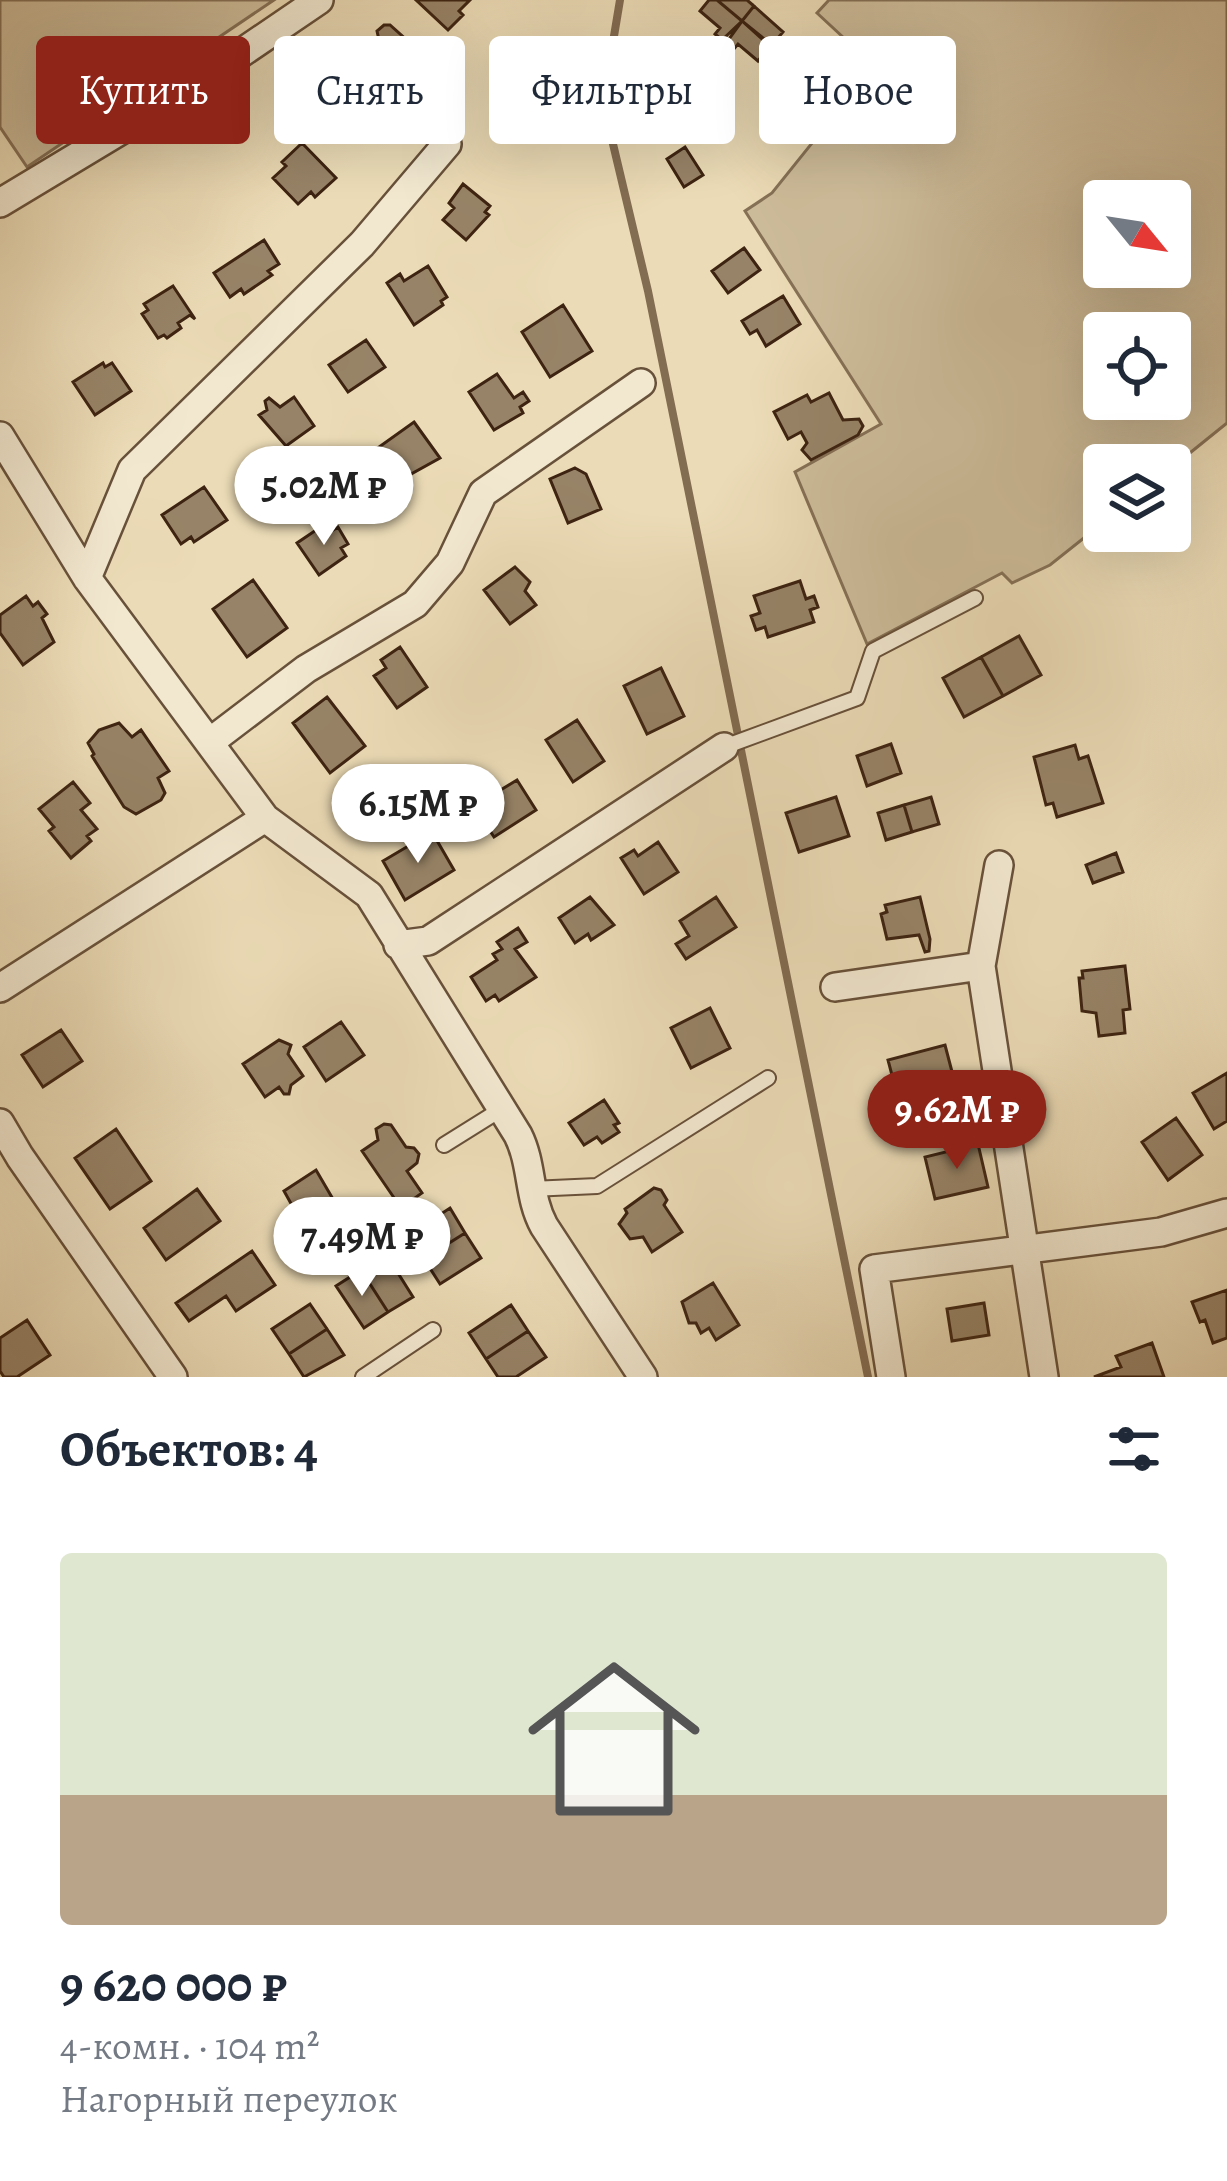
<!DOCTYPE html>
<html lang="ru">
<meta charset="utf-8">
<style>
:root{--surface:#fff;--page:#f2f2f3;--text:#1f2937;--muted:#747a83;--accent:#8f2418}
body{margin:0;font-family:Alegreya,serif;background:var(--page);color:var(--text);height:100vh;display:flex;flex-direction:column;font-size:45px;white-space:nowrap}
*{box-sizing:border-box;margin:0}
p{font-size:39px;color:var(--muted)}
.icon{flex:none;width:66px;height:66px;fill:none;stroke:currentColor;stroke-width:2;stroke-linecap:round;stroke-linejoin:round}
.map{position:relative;height:1377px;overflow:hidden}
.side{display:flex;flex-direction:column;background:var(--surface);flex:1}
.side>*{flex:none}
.top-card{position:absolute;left:36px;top:36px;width:1155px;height:108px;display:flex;gap:24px}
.needle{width:78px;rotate:120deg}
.buttons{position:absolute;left:1083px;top:180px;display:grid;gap:24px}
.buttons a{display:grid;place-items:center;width:108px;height:108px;border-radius:12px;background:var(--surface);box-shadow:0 12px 48px #0002;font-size:60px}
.price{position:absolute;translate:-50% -102px;padding:0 27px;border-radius:42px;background:#fff;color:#222;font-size:39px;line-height:78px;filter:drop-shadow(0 3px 6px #0008)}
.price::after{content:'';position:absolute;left:50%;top:72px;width:36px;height:27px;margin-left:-18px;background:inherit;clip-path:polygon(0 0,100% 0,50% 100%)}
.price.current{background:var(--accent);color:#fff}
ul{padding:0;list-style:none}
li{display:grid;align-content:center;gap:24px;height:636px;padding:0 60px}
li span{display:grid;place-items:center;height:372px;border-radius:12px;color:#555}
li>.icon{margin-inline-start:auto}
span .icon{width:216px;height:216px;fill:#fffc;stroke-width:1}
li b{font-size:51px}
h2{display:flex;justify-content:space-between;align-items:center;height:144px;padding:0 60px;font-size:51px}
.tag{padding:0 42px;border-radius:12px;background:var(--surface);box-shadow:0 12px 48px #0002;font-size:42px;line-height:108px}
.tag.current{background:var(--accent);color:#fff}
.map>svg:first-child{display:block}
.green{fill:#cdbc9a;stroke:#857056;stroke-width:3;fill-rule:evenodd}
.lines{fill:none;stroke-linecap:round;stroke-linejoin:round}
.stream{stroke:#826c52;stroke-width:8}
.building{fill:#978367;stroke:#3d2311;stroke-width:3}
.service-casing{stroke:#68513a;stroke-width:18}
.minor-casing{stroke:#68513a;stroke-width:32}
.service{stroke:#f2e8d0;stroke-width:14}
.minor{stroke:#f2e8d0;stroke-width:27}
</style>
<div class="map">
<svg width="1227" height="1377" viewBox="0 0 1227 1377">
<rect width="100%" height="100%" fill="#ebdbb6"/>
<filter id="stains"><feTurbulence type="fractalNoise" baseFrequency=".00167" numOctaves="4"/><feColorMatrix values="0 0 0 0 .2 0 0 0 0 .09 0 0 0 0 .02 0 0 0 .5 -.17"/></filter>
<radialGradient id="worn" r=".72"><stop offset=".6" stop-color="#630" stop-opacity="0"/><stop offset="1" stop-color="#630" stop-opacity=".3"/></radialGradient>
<path class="green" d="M0,0H274L27,167L0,127Z
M829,0H1227V423L1170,469V465H1104V522L1050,565L1012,583L1002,573L867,644L795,472L881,424L745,211L772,193L874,66L817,13ZM1170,201V267H1104V201ZM1170,333V399H1104V333Z"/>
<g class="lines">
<path class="stream" d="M620,0L603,102L648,291L868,1377"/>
</g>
<path class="building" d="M416,0H470L459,11L463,15L448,30Z
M709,0H717L742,21L722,40L715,34L720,28L700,11Z
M717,0H747L754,6L742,21Z
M754,6L783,32L777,39L783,44L778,50L742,21Z
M742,21L770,46L758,61L738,44L733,50L726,43Z
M384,25H390L419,51V59L392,88L357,54L368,42L372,46L379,40L377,31Z
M797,62L834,95L814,117L794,94L792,97L777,84Z
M323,67L338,83L350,72L376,101L360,115L353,107L323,135L289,98L299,89L300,78L309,79Z
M302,143L336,178L315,197L311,192L298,204L273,178L286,166L282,162Z
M685,147L703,175L684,187L667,159Z
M463,184L490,206L485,212L489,215L466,240L443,220L454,208L449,203Z
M264,240L279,264L268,271L272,275L244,294L241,289L230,297L214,273Z
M744,248L760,270L728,293L712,271Z
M428,266L447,297L441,301L443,305L414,325L387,283L400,274L404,281Z
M173,286L195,319L190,315L178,323L181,328L167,338L164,335L158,338L142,314L148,310L144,304Z
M783,296L800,324L766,346L757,330L750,334L742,321Z
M563,305L592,351L550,377L522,332Z
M366,340L385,367L348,392L329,365Z
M103,363L105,367L112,363L131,391L95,415L73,382Z
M497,374L514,398L523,392L529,401L520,407L523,413L494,430L469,392Z
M829,393L843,420L859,419L863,426L858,435L811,460L802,450L807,443L801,432L788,439L774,412L807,395L811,402Z
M294,397L314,426L286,446L259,415L267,410L265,401L269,398L280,407Z
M414,422L440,458L402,479L390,463L384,468L372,452Z
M575,468L586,474L601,509L568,523L550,479Z
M204,487L227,520L194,542L191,537L181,544L162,515Z
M325,524L330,532L338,527L348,544L341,548L346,556L319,575L297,543Z
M515,567L530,582L525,591L536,605L510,624L484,590Z
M253,580L287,628L247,657L213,609Z
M800,581L806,599L814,596L818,607L810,610L814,622L768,637L765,627L756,630L751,616L760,613L754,596Z
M26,596L33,606L38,602L47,614L42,618L54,642L23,665L0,633V615Z
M1019,636L1041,675L1003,696L981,657Z
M400,647L427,687L397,708L374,676L386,668L381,660Z
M981,657L1003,696L964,717L943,678Z
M661,668L684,716L647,734L624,686Z
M327,697L365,746L330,773L293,723Z
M577,720L604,761L573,782L546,740Z
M119,723L132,737L141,730L169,771L158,778L165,793L161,800L136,814L124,807L92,756L94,754L88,743L99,730Z
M891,744L901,773L867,786L857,756Z
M1075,745L1079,759L1088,756L1103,803L1057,817L1053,803L1046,805L1034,757Z
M517,780L536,810L494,837L468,797L487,785L494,794Z
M73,782L90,803L81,810L97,829L87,836L91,841L71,858L49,831L54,827L39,809Z
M836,797L849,836L799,852L786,813Z
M931,797L939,824L912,832L904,805Z
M904,805L912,832L886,840L878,813Z
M432,832L454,870L405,900L383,861Z
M658,842L678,872L644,894L621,858L634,850L638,856Z
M1116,853L1123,872L1093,883L1086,865Z
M590,897L614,925L591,940L588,934L575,943L559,918Z
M716,897L736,927L686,959L676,944L689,936L680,921Z
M920,897L930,939L929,951L925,952L919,935L887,939L881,914L887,912L885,905Z
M518,928L527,942L515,949L536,977L499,1001L495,995L486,1001L471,977L497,960L493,954L502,949L497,942Z
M1125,966L1130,1009L1123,1010L1125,1033L1099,1036L1096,1013L1082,1011L1079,978H1083L1082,971Z
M710,1008L730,1048L691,1068L671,1028Z
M341,1022L364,1055L326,1081L304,1047Z
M61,1030L82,1061L43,1087L22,1055Z
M279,1040L291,1045L288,1054L303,1076L291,1085L289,1094H284L279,1087L265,1097L243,1064Z
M945,1045L956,1087L899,1102L888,1060Z
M1227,1073V1121L1214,1129L1193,1093Z
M604,1100L619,1123L614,1125L619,1132L602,1143L597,1137L584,1145L569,1123Z
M1176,1118L1202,1155L1168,1180L1142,1142Z
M384,1124L391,1125L406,1147L414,1148L419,1154L417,1163L407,1171L422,1193L401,1208L362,1151L378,1140L376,1129Z
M116,1129L151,1181L110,1209L75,1158Z
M978,1144L988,1187L935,1199L925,1157Z
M316,1170L337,1206L303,1225L284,1191Z
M654,1188L661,1190L667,1200L664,1205L682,1232L652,1252L643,1237L630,1239L619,1224L627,1213L625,1209Z
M197,1189L220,1221L166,1260L144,1228Z
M450,1208L465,1233L424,1259L409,1235Z
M465,1233L481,1258L440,1284L424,1259Z
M252,1251L275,1285L236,1311L226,1296L189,1321L176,1303Z
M386,1254L413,1297L388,1312L361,1270Z
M361,1270L388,1312L364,1328L336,1286Z
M713,1283L739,1325L716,1340L709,1328L701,1333L696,1323H689L682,1302Z
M1227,1290V1338L1213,1343L1205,1320L1200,1322L1192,1302Z
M984,1303L989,1335L952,1341L947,1309Z
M310,1304L327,1329L289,1354L272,1329Z
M511,1305L528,1331L486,1359L469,1333Z
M27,1320L50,1355L17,1377H4L0,1371V1338Z
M327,1329L344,1355L304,1377L289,1354Z
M528,1331L546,1357L516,1377H498L486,1359Z
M1152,1343L1164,1377H1094L1121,1367L1116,1356Z"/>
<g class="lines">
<g class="service-casing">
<path id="service" d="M724,747L857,698L873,651L975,598
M444,1145L500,1110
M531,1189L597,1186L768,1078
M363,1377L433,1330"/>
</g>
<g class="minor-casing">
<path id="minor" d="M0,203L181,94L319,0
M0,436L87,578L265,818
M87,578L132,470L362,244L447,144
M210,742L306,669L415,604L450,563L483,493L641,383
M999,865L981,966L1044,1377
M398,945L428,941L724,747
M835,987L981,966
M0,988L265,818L369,895L518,1135C533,1165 528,1197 544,1226L643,1377
M0,1123L20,1157L173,1377
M891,1377L874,1269L1161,1232L1227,1213"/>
</g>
<use href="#service" class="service"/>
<use href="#minor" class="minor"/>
</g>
<rect width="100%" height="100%" filter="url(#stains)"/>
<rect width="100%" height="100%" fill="url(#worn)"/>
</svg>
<div class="buttons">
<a><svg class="needle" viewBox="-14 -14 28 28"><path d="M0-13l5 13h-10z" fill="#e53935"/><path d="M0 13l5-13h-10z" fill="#747a83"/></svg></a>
<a><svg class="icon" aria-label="locate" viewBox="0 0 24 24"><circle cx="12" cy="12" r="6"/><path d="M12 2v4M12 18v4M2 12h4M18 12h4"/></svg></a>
<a><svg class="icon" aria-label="layers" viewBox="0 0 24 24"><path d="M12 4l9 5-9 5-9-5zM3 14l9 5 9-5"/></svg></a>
</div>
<b class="price" style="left:324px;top:548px">5.02M ₽</b>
<b class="price" style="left:418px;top:866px">6.15M ₽</b>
<b class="price current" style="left:957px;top:1172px">9.62M ₽</b>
<b class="price" style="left:362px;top:1299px">7.49M ₽</b>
<div class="top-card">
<a class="tag current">Купить</a>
<a class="tag">Снять</a>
<a class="tag">Фильтры</a>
<a class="tag">Новое</a>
</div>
</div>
<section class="side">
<h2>Объектов: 4<svg class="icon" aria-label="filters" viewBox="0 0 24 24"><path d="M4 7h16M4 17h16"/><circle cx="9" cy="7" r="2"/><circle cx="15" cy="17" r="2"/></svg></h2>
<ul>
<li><span style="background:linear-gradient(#dfe7d0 65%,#b9a48a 0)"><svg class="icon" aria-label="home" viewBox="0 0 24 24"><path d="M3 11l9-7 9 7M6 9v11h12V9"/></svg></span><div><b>9 620 000 ₽</b><p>4-комн. · 104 m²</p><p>Нагорный переулок</p></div></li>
</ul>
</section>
